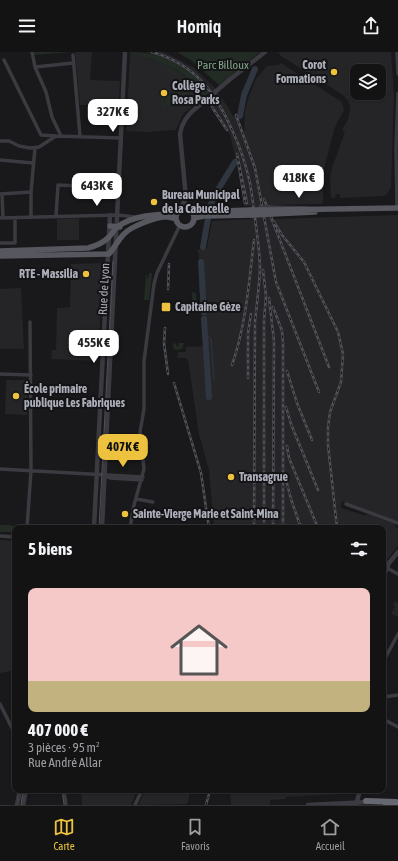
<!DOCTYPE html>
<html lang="fr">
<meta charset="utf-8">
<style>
:root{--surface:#131314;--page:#202022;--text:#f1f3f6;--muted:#9d9ea0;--line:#323234;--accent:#edc23e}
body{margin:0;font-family:"Asap Condensed",sans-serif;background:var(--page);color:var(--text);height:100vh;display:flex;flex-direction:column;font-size:15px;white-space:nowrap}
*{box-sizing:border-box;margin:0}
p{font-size:13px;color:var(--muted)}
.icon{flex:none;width:22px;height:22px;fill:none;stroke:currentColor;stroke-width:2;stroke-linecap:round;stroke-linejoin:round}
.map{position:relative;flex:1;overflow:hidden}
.details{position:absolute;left:12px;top:473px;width:374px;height:268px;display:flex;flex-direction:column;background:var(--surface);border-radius:8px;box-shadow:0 1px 3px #0004,0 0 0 1px var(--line)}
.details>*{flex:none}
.tools{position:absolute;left:350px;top:12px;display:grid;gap:8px}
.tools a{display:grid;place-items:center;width:36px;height:36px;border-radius:8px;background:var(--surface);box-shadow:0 1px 3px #0004,0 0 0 1px var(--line);font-size:20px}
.price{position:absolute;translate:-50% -34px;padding:0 9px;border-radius:8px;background:#fff;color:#222;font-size:13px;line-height:26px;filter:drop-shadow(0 1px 2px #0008)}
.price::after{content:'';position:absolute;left:50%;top:24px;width:12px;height:9px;margin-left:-6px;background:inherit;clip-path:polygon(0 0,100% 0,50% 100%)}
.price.selected{background:var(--accent);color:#111}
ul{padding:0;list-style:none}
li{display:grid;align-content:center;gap:8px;height:212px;padding:0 16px}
li span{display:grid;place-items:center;height:124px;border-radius:8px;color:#555}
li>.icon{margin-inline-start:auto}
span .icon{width:72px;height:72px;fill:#fffc;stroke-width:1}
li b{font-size:17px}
h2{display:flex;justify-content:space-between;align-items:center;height:48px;padding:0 16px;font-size:17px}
header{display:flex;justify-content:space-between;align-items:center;height:52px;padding:0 16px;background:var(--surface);font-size:18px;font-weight:600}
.tab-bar{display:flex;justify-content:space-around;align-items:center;height:56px;border-top:1px solid var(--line);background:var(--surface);font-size:11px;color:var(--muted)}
.tab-bar a{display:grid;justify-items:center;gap:2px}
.tab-bar .selected{color:var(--accent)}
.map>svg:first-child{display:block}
.built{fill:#252528;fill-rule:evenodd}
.green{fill:#232b25;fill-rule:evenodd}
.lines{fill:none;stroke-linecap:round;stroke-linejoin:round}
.stream{stroke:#2f363f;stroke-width:1}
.river{stroke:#2f363f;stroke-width:6}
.minor{stroke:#3a3a40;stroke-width:3.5}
.tertiary{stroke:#3a3a40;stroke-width:4.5}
.primary{stroke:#56575f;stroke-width:5.5}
.motorway{stroke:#666871;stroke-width:6}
.tram{stroke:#515259;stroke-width:1}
.rail-casing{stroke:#515259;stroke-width:2.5}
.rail{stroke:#141416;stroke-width:1;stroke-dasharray:3;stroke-linecap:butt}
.minor-bridge{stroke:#3a3a40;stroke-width:3.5}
.tertiary-bridge{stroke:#3a3a40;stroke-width:4.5}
.primary-bridge{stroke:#56575f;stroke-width:5.5}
.motorway-bridge{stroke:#666871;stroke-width:6}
.poi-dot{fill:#edc23e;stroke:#141416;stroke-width:1.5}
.labels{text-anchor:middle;stroke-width:4;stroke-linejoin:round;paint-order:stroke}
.park-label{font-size:12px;fill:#83a488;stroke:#141416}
.poi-label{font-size:12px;font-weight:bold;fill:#acafba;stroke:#141416;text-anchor:start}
.street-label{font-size:12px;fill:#acafba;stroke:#141416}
</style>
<header><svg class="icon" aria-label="menu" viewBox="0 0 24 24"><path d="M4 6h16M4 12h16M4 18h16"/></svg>Homiq<svg class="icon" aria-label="share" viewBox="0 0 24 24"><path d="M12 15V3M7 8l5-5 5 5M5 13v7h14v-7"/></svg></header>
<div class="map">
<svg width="398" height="753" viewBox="0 0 398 753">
<rect width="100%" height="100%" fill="#19191b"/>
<path class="built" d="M75,0H92L90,28L120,29L119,49H109V55L97,54L95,52H93V49H91V53H80Z
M146,0H164L193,15L214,35L226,52L233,64L237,63L244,83L245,59L249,44L256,27L267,14L279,13L281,11L342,50L344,58L335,75L323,120V150L322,152L269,153L274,167L398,163V470L341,449V456L366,464L367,462L396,472L395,475L398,476V494L385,510L383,514V476H214L209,418L199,382L188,308L186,306H177L178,300H186V295L204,294L199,234V202L197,199L200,197L201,195L207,196L212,169L252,167L251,154H244L236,107L230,83L208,50L214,45L203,32L184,15L175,11Z
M278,0H391L394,43L391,136L387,142L384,144L340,146V142H336L335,146H331L330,126L333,113L345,80L342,78L349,66L348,65L350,60V54L348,48L343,43L281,4ZM357,19H379V41H357Z
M130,2L161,9L177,18L195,31L201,47L183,62L176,78L147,80L126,79Z
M79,166V188H57V167Z
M103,211L98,309L51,307L52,298H56L57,256L70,255L71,212Z
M21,236L24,297H0V237Z
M6,328H27V363L5,362Z
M0,488L15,489V618L0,621Z
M395,549L398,551V565L391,562L395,554L393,553Z
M81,738H137L131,753H82Z
M145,738H190L188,750L186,752L140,753L139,752Z
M230,738H354L353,741L347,742L345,740H342L340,742L286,745V747L270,748V753H231Z"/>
<path class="green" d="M34,0H71L34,3Z
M130,0C165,0 187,13 210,40L201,47L195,31L177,18L156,8L130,2Z
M177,0H260L219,33L192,9Z
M162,12L194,32L193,34L161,14Z
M179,33C187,32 192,39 190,46C183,53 158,66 162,45ZM180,34C185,33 188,37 190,42L189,45L173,56H168L163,50L164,44Z
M182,35L188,44L169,55L164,46Z
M149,221H152L149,248H144L146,223H147V226L148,227Z
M192,240L196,241L197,256H193Z
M174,290L178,295L179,291H184L182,297L175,298L173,294Z
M0,473H10L18,476H15V480H0Z"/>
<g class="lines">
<path class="stream" d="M205,279L208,285L211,287L214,328"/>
<path class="river" d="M240,64L244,43L255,17
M203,195L210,155L214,144L235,110
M201,210L204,260
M204,267L209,345"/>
<path class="minor" d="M32,0L35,15L46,40L52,65L61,84
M397,0L398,22
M73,3L80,84
M4,8L41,83L56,84
M35,15L73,11
M0,89H9L19,94L30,96L39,95L56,84L121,86
M0,108L33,111
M0,142L31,140
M2,142L3,166
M269,155L308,156
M397,156L396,97L398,41
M56,164L58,133L119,136
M31,165V140L35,96
M0,166L118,163L135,165
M0,191H15V166
M0,322L31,323
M0,417L143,425
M105,424L110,426L142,428
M136,447L153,450
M346,452L398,471
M27,476L31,419L30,270
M130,476L134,453L144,417L140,380L144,357V309L154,232L157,221L180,173
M0,484L15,485
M387,516L398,522
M383,610L398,582
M383,645L398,643
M0,652L15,682
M383,667L398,675
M64,738L66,753
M135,753L142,738"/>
<path class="tertiary" d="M229,28L265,0
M185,151L189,159
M178,161L186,146L180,82C183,64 194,58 207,47
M94,476L110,163
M102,476L125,0
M383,526L389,511L398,500
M17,753L20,738
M23,753L26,738
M308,753L368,750
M356,753L360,738"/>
<path class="primary" d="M176 166a9 9 0 1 1 18 0a9 9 0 1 1-18 0Z
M271,158L398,156
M191,160L251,158
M272,162L315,160
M194,166L204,164L252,163
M110,174L120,175
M0,199L88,196C96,194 103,191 109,185C112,182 114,178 117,175C134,163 157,162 177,162
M0,204L109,202C115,195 118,188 124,182C130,175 157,164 167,165C170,165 173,166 176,167"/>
<path class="motorway" d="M366,749L396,750"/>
<path class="tram" d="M99,476L113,209
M62,738L64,753
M21,753L23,738"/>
<g class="rail-casing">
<path id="rail" d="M152,0C195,12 216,41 233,80C240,95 245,110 249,127C252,139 253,153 255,166C257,183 260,200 260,218C259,235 257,252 255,269L254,476
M212,55L227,78
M236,63L255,116L276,230L319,340
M264,147L329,315
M245,151L237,102L247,151
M274,170L282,183L304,210L338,280L343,302L341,330L330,360L328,375V393L337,476
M263,218L266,244L264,268V476
M168,237L169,212
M269,246L274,289L273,476
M273,255L282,279L283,291V476
M165,276L164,291L168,322
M232,313C246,273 249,230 254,188
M287,319L297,351L312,388
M248,326V281L251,262
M174,331L201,421L209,476
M286,355L291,372L318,438
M287,394L289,406L318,476
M286,428L291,447L301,476
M206,753L210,738"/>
</g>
<use href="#rail" class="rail"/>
<path class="minor-bridge" d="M260,155H269"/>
<path class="tertiary-bridge" d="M207,47L229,28"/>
<path class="primary-bridge" d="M251,158H271
M252,163L272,162"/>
<path class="motorway-bridge" d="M386,753L398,752"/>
</g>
<g class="poi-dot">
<circle cx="334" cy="20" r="4"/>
<circle cx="164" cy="41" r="4"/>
<circle cx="154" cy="150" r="4"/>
<circle cx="86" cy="222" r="4"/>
<rect x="161" y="250" width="10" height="10" rx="2"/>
<circle cx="16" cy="344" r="4"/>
<circle cx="231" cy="425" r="4"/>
<circle cx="125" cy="462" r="4"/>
</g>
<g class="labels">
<g class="park-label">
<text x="223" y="17">Parc Billoux</text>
</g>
<g class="poi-label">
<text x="326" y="17" text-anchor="end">Corot<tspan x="326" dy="14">Formations</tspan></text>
<text x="172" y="38">Collège<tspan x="172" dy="14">Rosa Parks</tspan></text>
<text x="162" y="147">Bureau Municipal<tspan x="162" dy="14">de la Cabucelle</tspan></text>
<text x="78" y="226" text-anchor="end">RTE - Massilia</text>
<text x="175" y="259">Capitaine Gèze</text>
<text x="24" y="341">École primaire<tspan x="24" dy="14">publique Les Fabriques</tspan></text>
<text x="239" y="429">Transagrue</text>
<text x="133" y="466">Sainte-Vierge Marie et Saint-Mina</text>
</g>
<g class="street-label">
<text transform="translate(104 237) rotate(-87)" y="4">Rue de Lyon</text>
</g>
</g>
</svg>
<div class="tools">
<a><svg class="icon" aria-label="layers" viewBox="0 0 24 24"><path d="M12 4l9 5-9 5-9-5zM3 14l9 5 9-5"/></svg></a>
</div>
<b class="price" style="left:113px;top:81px">327K €</b>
<b class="price" style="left:299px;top:147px">418K €</b>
<b class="price" style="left:97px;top:155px">643K €</b>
<b class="price" style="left:94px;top:312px">455K €</b>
<b class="price selected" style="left:123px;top:416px">407K €</b>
<section class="details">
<h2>5 biens<svg class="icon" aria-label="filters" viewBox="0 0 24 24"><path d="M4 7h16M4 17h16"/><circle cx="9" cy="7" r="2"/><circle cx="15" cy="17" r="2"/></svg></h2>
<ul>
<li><span style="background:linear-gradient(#f6c9c9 75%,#c2b280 0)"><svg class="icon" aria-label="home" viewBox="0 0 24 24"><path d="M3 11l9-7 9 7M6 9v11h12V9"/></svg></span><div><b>407 000 €</b><p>3 pièces · 95 m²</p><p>Rue André Allar</p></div></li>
</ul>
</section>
</div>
<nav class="tab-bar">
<a class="selected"><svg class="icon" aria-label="map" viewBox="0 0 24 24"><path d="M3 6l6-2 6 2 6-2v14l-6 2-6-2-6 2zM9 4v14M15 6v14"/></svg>Carte</a>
<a><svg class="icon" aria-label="saved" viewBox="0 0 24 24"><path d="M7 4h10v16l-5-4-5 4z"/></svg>Favoris</a>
<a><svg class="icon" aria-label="home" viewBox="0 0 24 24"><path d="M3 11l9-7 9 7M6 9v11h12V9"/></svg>Accueil</a>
</nav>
